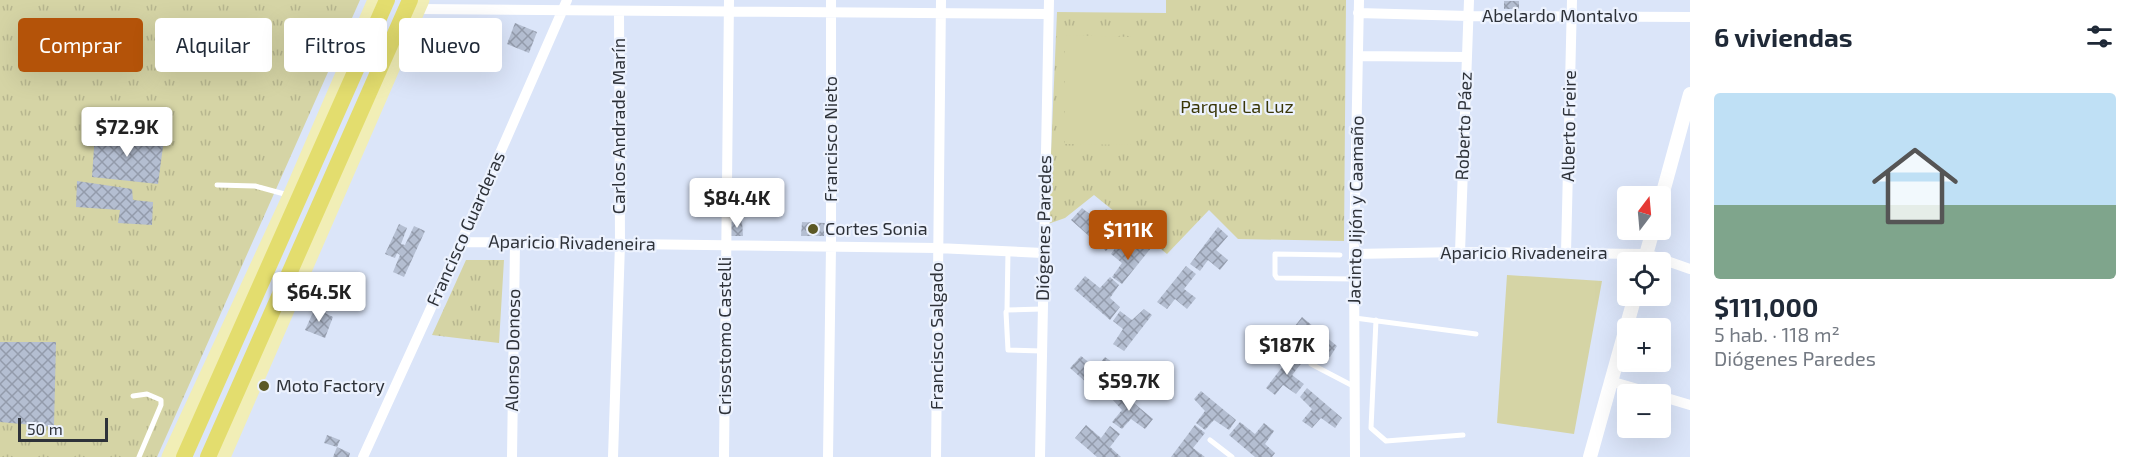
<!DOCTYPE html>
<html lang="es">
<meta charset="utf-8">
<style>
:root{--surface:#fff;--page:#f2f2f3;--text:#1f2937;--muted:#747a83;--line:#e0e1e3;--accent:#b45309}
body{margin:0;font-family:"Exo 2",sans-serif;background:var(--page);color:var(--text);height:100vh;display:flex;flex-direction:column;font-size:22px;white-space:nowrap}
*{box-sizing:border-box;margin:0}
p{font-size:20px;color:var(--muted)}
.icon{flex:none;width:33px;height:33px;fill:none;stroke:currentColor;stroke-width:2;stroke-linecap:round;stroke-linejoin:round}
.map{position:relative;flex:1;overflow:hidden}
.details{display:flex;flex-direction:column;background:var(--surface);width:450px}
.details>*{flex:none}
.hud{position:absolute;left:18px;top:18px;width:570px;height:54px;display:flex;gap:12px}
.needle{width:39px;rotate:16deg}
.fabs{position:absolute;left:1617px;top:186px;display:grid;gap:12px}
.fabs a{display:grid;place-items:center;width:54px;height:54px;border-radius:6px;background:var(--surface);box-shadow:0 6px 24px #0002;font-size:30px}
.scale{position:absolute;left:18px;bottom:15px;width:90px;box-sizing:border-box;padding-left:6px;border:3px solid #2e3239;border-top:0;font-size:16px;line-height:21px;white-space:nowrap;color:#2e3239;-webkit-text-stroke:4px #ecf2fe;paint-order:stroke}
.price{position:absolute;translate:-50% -51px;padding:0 14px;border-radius:6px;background:#fff;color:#222;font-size:20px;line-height:39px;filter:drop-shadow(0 2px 3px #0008)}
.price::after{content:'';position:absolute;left:50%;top:36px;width:18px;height:14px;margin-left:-9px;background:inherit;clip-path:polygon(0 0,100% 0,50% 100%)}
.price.selected{background:var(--accent);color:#fff}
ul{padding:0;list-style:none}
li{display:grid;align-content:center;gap:12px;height:318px;padding:0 24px}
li+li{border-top:2px solid var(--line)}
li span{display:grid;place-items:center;height:186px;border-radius:6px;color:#555}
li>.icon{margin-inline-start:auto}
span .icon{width:108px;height:108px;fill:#fffc;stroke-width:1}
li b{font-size:26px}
h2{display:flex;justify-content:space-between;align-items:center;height:72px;padding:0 24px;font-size:26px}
.tag{padding:0 21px;border-radius:6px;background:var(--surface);box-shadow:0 6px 24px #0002;font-size:21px;line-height:54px}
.tag.selected{background:var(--accent);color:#fff}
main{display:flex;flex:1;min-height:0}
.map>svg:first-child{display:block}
.grass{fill:url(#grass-tufts)}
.pitch{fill:#d5d4a5}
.building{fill:url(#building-cross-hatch)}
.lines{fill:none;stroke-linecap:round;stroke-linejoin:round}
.service{stroke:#fff;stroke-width:5}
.minor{stroke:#fff;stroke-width:10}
.tertiary{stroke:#fff;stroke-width:14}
.secondary{stroke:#f1eeb6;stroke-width:15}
.primary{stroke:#e3dd6e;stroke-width:16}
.poi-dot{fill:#5b5825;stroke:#ecf2fe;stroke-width:2}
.labels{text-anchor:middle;stroke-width:4.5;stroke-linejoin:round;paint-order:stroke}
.street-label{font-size:18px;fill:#2e3239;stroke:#ecf2fe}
.park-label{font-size:18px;fill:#393607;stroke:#ecf2fe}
.poi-label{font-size:18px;fill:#2e3239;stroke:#ecf2fe;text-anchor:start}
</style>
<main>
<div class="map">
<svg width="1690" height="457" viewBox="0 0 1690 457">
<defs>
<pattern id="grass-tufts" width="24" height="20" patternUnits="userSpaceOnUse" patternTransform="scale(1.5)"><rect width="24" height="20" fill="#d5d4a5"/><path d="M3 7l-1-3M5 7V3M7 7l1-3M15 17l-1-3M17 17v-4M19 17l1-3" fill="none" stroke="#b7b68f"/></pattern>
<pattern id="building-cross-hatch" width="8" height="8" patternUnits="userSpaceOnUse" patternTransform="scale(1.5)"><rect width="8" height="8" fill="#b4bed1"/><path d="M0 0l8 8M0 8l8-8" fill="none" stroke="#939bab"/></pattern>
</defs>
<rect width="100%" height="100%" fill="#dbe5f9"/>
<path class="grass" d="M0,0H360L157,457H0Z
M1166,0H1346L1344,241L1238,239L1209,210L1167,254L1094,195L1065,218L1048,224L1057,12L1166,13Z
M466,260H504L499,343L432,335Z"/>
<path class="pitch" d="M1065,35L1132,37V145L1065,144Z
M1507,275L1602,281L1574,434L1497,423Z"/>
<path class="building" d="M1504,1H1519V9H1504Z
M515,23L537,32L529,53L507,44Z
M95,133L164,139L158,184L92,177Z
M77,181L132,189L133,200L153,202L152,225L118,223L120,210L76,207Z
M1082,208L1097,220L1106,209L1116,216L1106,230L1117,239L1106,251L1071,220Z
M742,221L743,236H731V222Z
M802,222L825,223L824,236H801Z
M399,224L407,228L401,244L405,245L414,226L425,231L404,277L393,272L400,255L397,253L395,258L385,254Z
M1218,227L1228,236L1216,250L1228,260L1220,270L1208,260L1200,271L1190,264Z
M1142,242L1151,248L1122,284L1112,277L1122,263L1111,254L1118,244L1131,254Z
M1186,266L1196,274L1184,289L1196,298L1187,309L1175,299L1167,309L1157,302Z
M1085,276L1100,288L1110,277L1119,285L1110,298L1120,307L1110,320L1074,289Z
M315,308L333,317L325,338L305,330Z
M1144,309L1152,315L1124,351L1113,344L1123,329L1113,321L1120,311L1132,320Z
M1302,317L1337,346L1330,357L1316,346L1306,356L1297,349L1306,337L1295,326Z
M0,342H56L54,427L0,422Z
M1294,352L1304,360L1292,375L1304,384L1296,394L1283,385L1275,395L1266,388Z
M1081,356L1096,368L1105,357L1115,364L1105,378L1116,387L1105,399L1070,368Z
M1307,388L1342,418L1335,428L1321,418L1312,428L1302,421L1312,409L1300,397Z
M1117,389L1153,419L1145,429L1131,419L1122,429L1112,422L1122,410L1111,398Z
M1201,391L1236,420L1229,430L1214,420L1205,430L1196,423L1205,411L1194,399Z
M1240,422L1255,434L1264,423L1274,431L1265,444L1275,453L1272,457H1255L1229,435Z
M1086,425L1101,438L1110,426L1120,434L1110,447L1121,457H1097L1075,438Z
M1195,425L1205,433L1193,448L1205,457H1171Z
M327,435L340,440L337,447L324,443Z
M337,447L350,453L349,457H333Z"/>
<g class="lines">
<path class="service" d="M217,185L255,186L288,195
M1340,255L1275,254V275L1277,278L1354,279
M1007,310L1008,251
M1355,318L1476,334
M1376,320L1371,428L1386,441L1463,435
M1042,351L1008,350L1006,312L1007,310L1042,309
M1311,364L1355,387
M133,396L147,394L161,400V405L139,457
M1210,440L1232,457"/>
<path class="minor" d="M418,9L1048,14
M1358,13L1469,16L1690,17
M1358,56L1466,57
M461,242L937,248L1043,253
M1460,252L1469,0
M1566,253L1572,0
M1354,254L1460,252L1647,254L1690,269
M1610,381L1655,394
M1660,396L1690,405
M363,457L461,242L567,0
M512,457L515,243
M613,457L620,244L619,11
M724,457L729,0
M828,457L831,247V0
M936,457L941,0
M1040,457L1049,0
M1355,457L1354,254L1359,0"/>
<path class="tertiary" d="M1660,203L1690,94
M1644,262L1653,230
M1590,457L1635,296"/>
<path class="secondary" d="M169,457L290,196L375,0
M223,457L422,0"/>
<path class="primary" d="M184,457L387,0
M208,457L410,0"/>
</g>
<g class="poi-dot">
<circle cx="813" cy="229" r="6"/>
<circle cx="264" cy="386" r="6"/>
</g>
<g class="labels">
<g class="street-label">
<text x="1560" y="22">Abelardo Montalvo</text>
<text transform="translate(619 126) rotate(-90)" y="6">Carlos Andrade Marín</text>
<text transform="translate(1464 126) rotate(-88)" y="6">Roberto Páez</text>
<text transform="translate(1569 126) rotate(-89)" y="6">Alberto Freire</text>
<text transform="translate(831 139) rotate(-90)" y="6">Francisco Nieto</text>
<text transform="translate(1356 210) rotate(-89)" y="6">Jacinto Jijón y Caamaño</text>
<text transform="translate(1044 228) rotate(-89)" y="6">Diógenes Paredes</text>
<text transform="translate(466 229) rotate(-66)" y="6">Francisco Guarderas</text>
<text transform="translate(572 243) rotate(1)" y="6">Aparicio Rivadeneira</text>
<text x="1524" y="259">Aparicio Rivadeneira</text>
<text transform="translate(725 336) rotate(-90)" y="6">Crisostomo Castelli</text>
<text transform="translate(937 336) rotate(-90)" y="6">Francisco Salgado</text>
<text transform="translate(513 350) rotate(-89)" y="6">Alonso Donoso</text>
</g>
<g class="park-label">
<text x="1237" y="113">Parque La Luz</text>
</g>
<g class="poi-label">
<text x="825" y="235">Cortes Sonia</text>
<text x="276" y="392">Moto Factory</text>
</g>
</g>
</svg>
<div class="fabs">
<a><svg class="needle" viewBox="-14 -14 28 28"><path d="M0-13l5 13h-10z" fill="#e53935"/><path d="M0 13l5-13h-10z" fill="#747a83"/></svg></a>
<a><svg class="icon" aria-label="locate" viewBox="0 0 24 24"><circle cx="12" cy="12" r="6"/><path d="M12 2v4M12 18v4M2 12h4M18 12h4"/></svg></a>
<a>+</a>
<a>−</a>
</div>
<div class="scale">50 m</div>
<b class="price" style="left:127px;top:158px">$72.9K</b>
<b class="price" style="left:737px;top:229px">$84.4K</b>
<b class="price selected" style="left:1128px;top:261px">$111K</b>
<b class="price" style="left:319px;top:323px">$64.5K</b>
<b class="price" style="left:1287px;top:376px">$187K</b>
<b class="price" style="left:1129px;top:412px">$59.7K</b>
<div class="hud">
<a class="tag selected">Comprar</a>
<a class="tag">Alquilar</a>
<a class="tag">Filtros</a>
<a class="tag">Nuevo</a>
</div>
</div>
<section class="details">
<h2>6 viviendas<svg class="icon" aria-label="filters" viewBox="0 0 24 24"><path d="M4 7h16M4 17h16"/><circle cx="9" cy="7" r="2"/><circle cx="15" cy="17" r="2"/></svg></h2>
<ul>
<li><span style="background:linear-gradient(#bfe0f5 60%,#7fa58c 0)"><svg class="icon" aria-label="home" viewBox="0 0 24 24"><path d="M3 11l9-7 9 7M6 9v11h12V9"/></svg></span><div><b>$111,000</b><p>5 hab. · 118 m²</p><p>Diógenes Paredes</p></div></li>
</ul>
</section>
</main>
